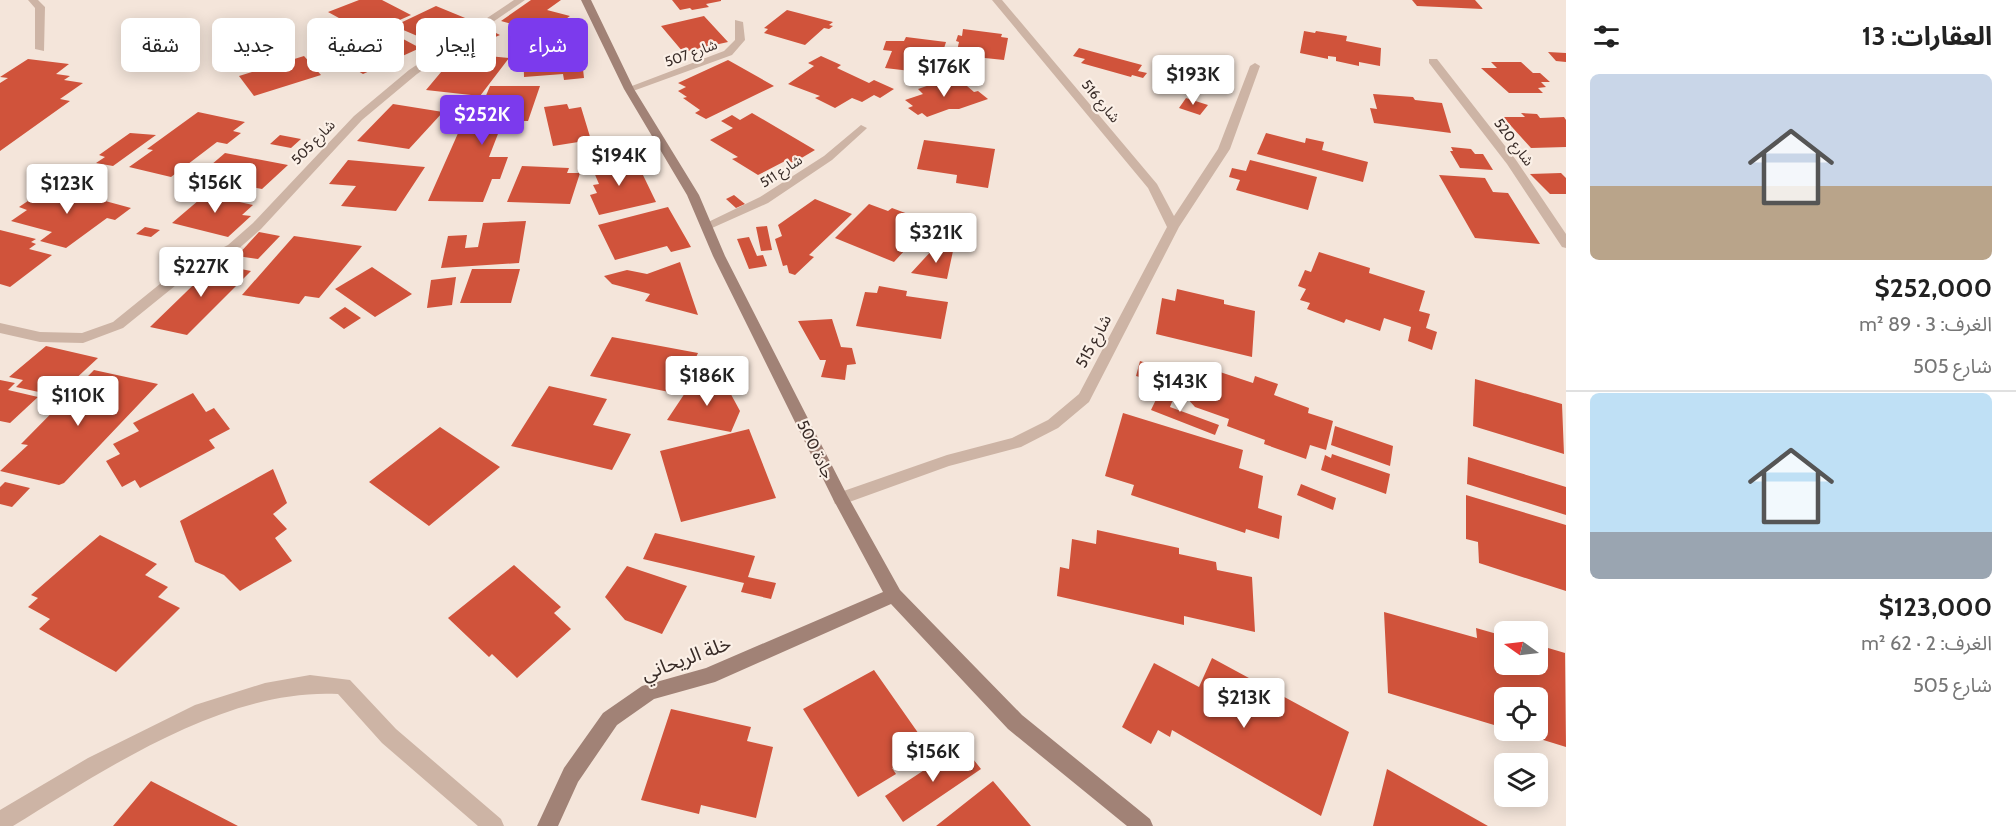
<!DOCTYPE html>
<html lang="ar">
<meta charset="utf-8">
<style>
:root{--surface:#fff;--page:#f6f6f6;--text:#222;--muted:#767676;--line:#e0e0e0;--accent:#7c3aed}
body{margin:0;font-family:Cabin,"Noto Sans Arabic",sans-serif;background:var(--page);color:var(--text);direction:rtl;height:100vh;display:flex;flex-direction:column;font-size:22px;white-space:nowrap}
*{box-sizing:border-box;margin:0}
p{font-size:20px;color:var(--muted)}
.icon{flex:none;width:33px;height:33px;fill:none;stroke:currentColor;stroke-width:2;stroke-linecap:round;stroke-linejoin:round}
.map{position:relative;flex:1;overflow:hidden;direction:ltr}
.sheet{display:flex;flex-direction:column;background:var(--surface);width:450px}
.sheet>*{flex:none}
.hud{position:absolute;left:18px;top:18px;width:570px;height:54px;direction:rtl;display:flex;gap:12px}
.needle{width:39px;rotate:284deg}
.buttons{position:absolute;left:1494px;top:621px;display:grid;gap:12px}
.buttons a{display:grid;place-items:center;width:54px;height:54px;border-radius:9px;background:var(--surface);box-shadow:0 3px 15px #0003;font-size:30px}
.price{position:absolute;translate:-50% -51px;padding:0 14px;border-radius:6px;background:#fff;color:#222;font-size:20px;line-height:39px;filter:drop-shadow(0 2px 3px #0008)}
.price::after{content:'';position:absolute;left:50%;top:36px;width:18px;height:14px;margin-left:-9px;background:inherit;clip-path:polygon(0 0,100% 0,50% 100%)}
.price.current{background:var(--accent);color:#fff}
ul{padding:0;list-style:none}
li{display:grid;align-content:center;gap:12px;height:318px;padding:0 24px}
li+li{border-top:2px solid var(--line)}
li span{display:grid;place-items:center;height:186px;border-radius:9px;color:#555}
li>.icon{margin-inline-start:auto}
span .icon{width:108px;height:108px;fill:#fffc;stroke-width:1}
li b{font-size:26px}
h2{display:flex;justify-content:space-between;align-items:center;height:72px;padding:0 24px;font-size:26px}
.pill{padding:0 21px;border-radius:9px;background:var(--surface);box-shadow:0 3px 15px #0003;font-size:21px;line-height:54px}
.pill.current{background:var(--accent);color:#fff}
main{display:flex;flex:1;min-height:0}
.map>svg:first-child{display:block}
.building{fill:#d0533b}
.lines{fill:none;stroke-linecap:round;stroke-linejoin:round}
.service{fill:#cdb4a5;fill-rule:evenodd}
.minor{fill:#cdb4a5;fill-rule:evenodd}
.secondary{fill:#a18276;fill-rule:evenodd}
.labels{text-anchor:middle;stroke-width:4.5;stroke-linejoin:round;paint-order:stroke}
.far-street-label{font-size:14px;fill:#382b27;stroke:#fbf0e7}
.street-label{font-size:16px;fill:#382b27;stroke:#fbf0e7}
.near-street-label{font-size:20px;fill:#382b27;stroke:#fbf0e7}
</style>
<main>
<section class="sheet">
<h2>العقارات: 13<svg class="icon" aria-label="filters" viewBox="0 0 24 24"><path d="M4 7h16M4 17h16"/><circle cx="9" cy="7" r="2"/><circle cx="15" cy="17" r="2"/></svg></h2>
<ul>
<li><span style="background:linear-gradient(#c9d6e8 60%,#b9a48a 0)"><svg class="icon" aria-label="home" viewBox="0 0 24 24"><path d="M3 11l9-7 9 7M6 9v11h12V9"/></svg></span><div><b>$252,000</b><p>الغرف: 3 · 89 m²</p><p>شارع 505</p></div></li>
<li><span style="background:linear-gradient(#bfe0f5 75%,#9aa5b1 0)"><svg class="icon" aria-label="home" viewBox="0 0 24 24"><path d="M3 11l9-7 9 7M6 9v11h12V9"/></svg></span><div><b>$123,000</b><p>الغرف: 2 · 62 m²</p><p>شارع 505</p></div></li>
</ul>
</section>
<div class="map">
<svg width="1566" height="826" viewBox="0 0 1566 826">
<rect width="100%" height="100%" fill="#f4e5da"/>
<path class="building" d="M359,0H382L411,15L368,34L328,12Z
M531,0H561L547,10L570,16L546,33L501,21Z
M672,0H721V1L706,4L709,7L692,10L690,8L680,10Z
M1412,0H1475L1483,9L1417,6Z
M436,6L470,20L429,41L394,26Z
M787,10L833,22L829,25L833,26L829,29L824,28L805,45L764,33L768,29L764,28Z
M704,16L728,42L683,52L661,26Z
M488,29L500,35L484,42L472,35Z
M963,29L1002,34L1001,37L1008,38L1004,60L956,55L959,42L956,41L958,35L962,36Z
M1304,31L1315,33L1316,31L1347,36L1346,41L1381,48L1380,66L1359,62V66L1336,61V57L1328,56V59L1300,53Z
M390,32L420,48L363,74L333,56Z
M579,33L584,78L564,80L563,74L524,77L523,38Z
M906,37L946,42L936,74L885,68L892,51L883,50L886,41H904Z
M1079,48L1142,65L1138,71L1147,73L1143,78L1132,75L1131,77L1081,63L1085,59L1073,56Z
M1548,52L1566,53V62L1556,61Z
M457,53L509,58L480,96L426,90Z
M304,56L321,75L254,96L239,76Z
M821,56L841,65L837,68L869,83L874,80L894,89L880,98L874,95L862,102L852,98L835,108L815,98L820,96L788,84L814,66L808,63Z
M28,59L69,64L56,74L70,76L64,80L83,83L60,99L70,101L0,151V83L8,78L0,77Z
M728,60L774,86L706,119L695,113L700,110L683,98L687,97L678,91L686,87L678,83Z
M1491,62H1521L1533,73H1540L1550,82H1541L1546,87L1538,88L1543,93H1509L1481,68H1497Z
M944,80L949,84L960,80L974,92L978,91L988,99L959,109H949L927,117L922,113L918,115L908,108L913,106L905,100L923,94L918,89Z
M490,86H540L528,121H503L489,157H508L500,179H492L483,202L428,201L459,131H471Z
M1373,94L1413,97L1415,100L1442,103L1451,133L1374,123L1370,108L1377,109Z
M1186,98L1208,105L1200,115L1179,108Z
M393,104L443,112L409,149L357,141Z
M567,104L569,109L581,107L591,140L553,146L544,107Z
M198,112L245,122L233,131L241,133L227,144L217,142L171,177L129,167L153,150L147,149Z
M752,113L815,150L793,163L787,160L758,175L732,159L738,157L710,140L733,128L721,121L732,115L740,120Z
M1521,113L1537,114L1540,118L1564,117L1566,120V147L1531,148L1503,117H1525Z
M130,133L156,135L113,166L96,163L105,157L99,155Z
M1266,133L1305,143L1306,138L1324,142L1322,150L1368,162L1363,182L1257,154Z
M280,135L301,139L291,148L270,144Z
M924,140L995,149L988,188L956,183L957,175L917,169Z
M1451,147L1471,149L1475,154H1483L1493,170L1460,168L1450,151H1453Z
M225,153L288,165L262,189L197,177Z
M624,156L633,175L642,173L656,202L599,215L590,195L597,193L593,185L599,184L590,163Z
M348,160L425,167L396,211L341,206L356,186L329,184Z
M1250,160L1317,177L1308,210L1236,190L1240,180L1229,177L1232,168L1246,171Z
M522,166L569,168L567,173H580L570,204L507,202Z
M1561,173L1566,178V194H1550L1530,174Z
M1439,175L1485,178L1493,192L1508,193L1540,244L1475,238Z
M50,186L131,208L115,220L107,218L66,248L40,241L52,232L11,221L27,210L19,207Z
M206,190L238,198L235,201L253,205L242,215L251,216L228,237L172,223L199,200L195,199Z
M734,195L745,204L736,208L726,199Z
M815,199L852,214L809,255L814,257L795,275L789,273L787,265L783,266L775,239L782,236L778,225Z
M869,204L888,211L892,208L916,217L913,221L927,226L894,262L835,238Z
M668,207L691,247L671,252L667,246L615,260L598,225Z
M526,221L519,263L441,268L448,236L467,235L465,248L478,247L483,223Z
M767,226L772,250L761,251L756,227Z
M145,227L160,230L151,237L136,234Z
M0,230L36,239L31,242L36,244L29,249L52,255L10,287L0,284Z
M259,232L280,236L258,259L237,256Z
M294,236L362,246L319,298L305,296L299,304L242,295Z
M749,237L757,256L763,255L767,266L749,269L737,239Z
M934,248L953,251L947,279L911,273Z
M1319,252L1370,268L1369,273L1425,291L1419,311L1430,314L1426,328L1437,332L1432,350L1408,341L1411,327L1384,318L1380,331L1346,319L1344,323L1307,309L1310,303L1300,300L1306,289L1298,286L1305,270L1311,272Z
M218,261L243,266L241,269L251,271L187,335L150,327Z
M680,262L698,315L645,301L650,294L612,284L604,276L627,270L647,274Z
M372,267L412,294L375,317L335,289Z
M472,269H520L511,303H460Z
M456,277L452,305L427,308L431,280Z
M879,286L907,291L906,296L948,302L941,339L856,326L865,292L877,293Z
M1177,289L1224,300V304L1255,311L1252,357L1156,334L1162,298L1175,301Z
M345,307L361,318L344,329L329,318Z
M832,319L841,347L852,348L856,364L847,365L845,380L821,377L826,360H820L798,321Z
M612,337L698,353L679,394L590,376Z
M46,346L98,358L57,396L16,387L23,380L9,377Z
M1140,361L1181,374L1177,388L1136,376Z
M94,370L158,384L64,483L59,485L0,471L28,445L21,444Z
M1214,370L1253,383L1255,376L1278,384L1274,395L1309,408L1308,413L1333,421L1326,450L1310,445L1306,459L1264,444L1265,440L1227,426L1229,419L1195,407L1186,397L1196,372L1212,377Z
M1475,379L1562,404L1564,454L1473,426Z
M0,380L15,383L8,390L38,397L10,423L0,421Z
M693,381L727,387L740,411L731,432L667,420Z
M549,386L607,399L593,425L631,434L612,470L511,446Z
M1162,387L1176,392L1170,407L1219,425L1215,435L1151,410Z
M193,393L206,412L214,408L230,429L209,440L215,448L140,488L135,480L122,487L106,461L120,454L113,444L139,431L133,423Z
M1123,413L1243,450L1239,468L1263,476L1258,508L1282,516L1279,539L1246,529L1245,533L1131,495L1134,485L1105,476Z
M1335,426L1393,446L1390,466L1331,445Z
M440,427L500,467L429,526L369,482Z
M749,429L776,498L681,522L660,451Z
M1332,454L1390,474L1386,494L1321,470L1325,455L1331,458Z
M1468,457L1566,487V515L1467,484Z
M273,469L287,503L273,514L287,529L275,538L292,561L240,591L224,575L195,562L180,521Z
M5,482L30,488L12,507L0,504V487Z
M1301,484L1336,498L1333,510L1297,495Z
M1466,495L1566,525V591L1479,563L1478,542L1466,539Z
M1097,530L1179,548V554L1216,562L1217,570L1252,577L1255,632L1184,616V625L1057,596L1060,567L1069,569L1072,539L1096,544Z
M655,533L755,556L748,577L776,583L771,599L741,592L744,583L643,559Z
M100,535L157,564L145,575L168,587L158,597L180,608L116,672L39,629L50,619L28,607L38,598L31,595Z
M514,565L561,607L554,613L571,629L517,678L492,654L489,657L448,618Z
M627,566L687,586L662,634L625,620L605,597Z
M1384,612L1477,638L1476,628L1504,636V664H1538V645L1565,653L1566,747L1514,731L1538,730V698H1504V728L1388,693Z
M1212,658L1349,732L1321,816L1172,730L1170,737L1158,730L1151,744L1122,727L1154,663L1199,687Z
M874,670L928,747L892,768L896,774L858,797L803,709Z
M671,709L751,727L747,741L773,747L756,818L701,805L699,814L641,800Z
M962,745L981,769L903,822L885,796Z
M1387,769L1488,826H1373Z
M151,781L238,826H113Z
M993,781L1031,826H936Z"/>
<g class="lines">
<path class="service" d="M28,0H38L45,7L44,51L35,49V8Z"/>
<path class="minor" d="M514,0H525L417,74L362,120L261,229L236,251L186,277L123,328L83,343L40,342L0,333V323L40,332L82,333L113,322L176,271L228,245L253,223L354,116L409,70Z
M992,0H1002L1157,184L1174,216L1218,149L1250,66L1255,63L1260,66L1230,149L1179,227L1089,402L1058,428L1021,447L949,466L841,505L835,504L833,499L835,494L947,455L1012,438L1048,420L1079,394L1167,227L1148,188Z
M735,20L743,22L745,40L732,55L633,91L624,89L724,51L735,40Z
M1429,59H1437L1516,160L1566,234V248L1562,247L1507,164L1429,63Z
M861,125L867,128L865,130L832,160L768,203L712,228L708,229L702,225L760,197L824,156Z
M310,675L350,680L396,729L501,819L504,826H478L382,743L338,694C225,688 106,769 13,826H0V810L88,758L195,705L265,683Z"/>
<path class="secondary" d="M581,0H591L634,89L699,195L725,256L847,495L900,590L1022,715L1150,819L1153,826H1127L1008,729L891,604L715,682L654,699L617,725L578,782L558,826H537L564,768L603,713L642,686L706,668L883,592L833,499L713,256L687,195L624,89Z"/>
</g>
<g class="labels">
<g class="far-street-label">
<text transform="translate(691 53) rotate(-20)" y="5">شارع 507</text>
<text transform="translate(1101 101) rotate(50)" y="5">شارع 516</text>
<text transform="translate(313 142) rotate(-46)" y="5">شارع 505</text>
<text transform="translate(1514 142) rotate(53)" y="5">شارع 520</text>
<text transform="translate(781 171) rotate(-33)" y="5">شارع 511</text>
</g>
<g class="street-label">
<text transform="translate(1093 341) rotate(-62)" y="6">شارع 515</text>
<text transform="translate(816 449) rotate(64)" y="6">جادة 500</text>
</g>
<g class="near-street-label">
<text transform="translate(686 658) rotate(-20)" y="7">خلة الريحاني</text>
</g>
</g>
</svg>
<div class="buttons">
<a><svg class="needle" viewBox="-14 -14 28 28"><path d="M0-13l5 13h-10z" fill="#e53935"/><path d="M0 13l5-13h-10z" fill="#767676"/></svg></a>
<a><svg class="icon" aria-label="locate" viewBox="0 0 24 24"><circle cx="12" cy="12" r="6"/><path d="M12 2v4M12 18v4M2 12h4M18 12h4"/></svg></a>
<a><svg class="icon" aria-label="layers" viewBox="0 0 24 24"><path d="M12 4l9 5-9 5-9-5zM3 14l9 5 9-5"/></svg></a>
</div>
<b class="price" style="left:944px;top:98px">$176K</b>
<b class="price" style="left:1193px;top:106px">$193K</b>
<b class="price current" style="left:482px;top:146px">$252K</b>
<b class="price" style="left:619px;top:187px">$194K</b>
<b class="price" style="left:215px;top:214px">$156K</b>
<b class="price" style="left:67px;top:215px">$123K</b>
<b class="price" style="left:936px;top:264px">$321K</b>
<b class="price" style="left:201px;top:298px">$227K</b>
<b class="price" style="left:707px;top:407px">$186K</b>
<b class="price" style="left:1180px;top:413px">$143K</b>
<b class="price" style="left:78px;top:427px">$110K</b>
<b class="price" style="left:1244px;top:729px">$213K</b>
<b class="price" style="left:933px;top:783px">$156K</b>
<div class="hud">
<a class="pill current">شراء</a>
<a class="pill">إيجار</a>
<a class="pill">تصفية</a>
<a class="pill">جديد</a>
<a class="pill">شقة</a>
</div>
</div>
</main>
